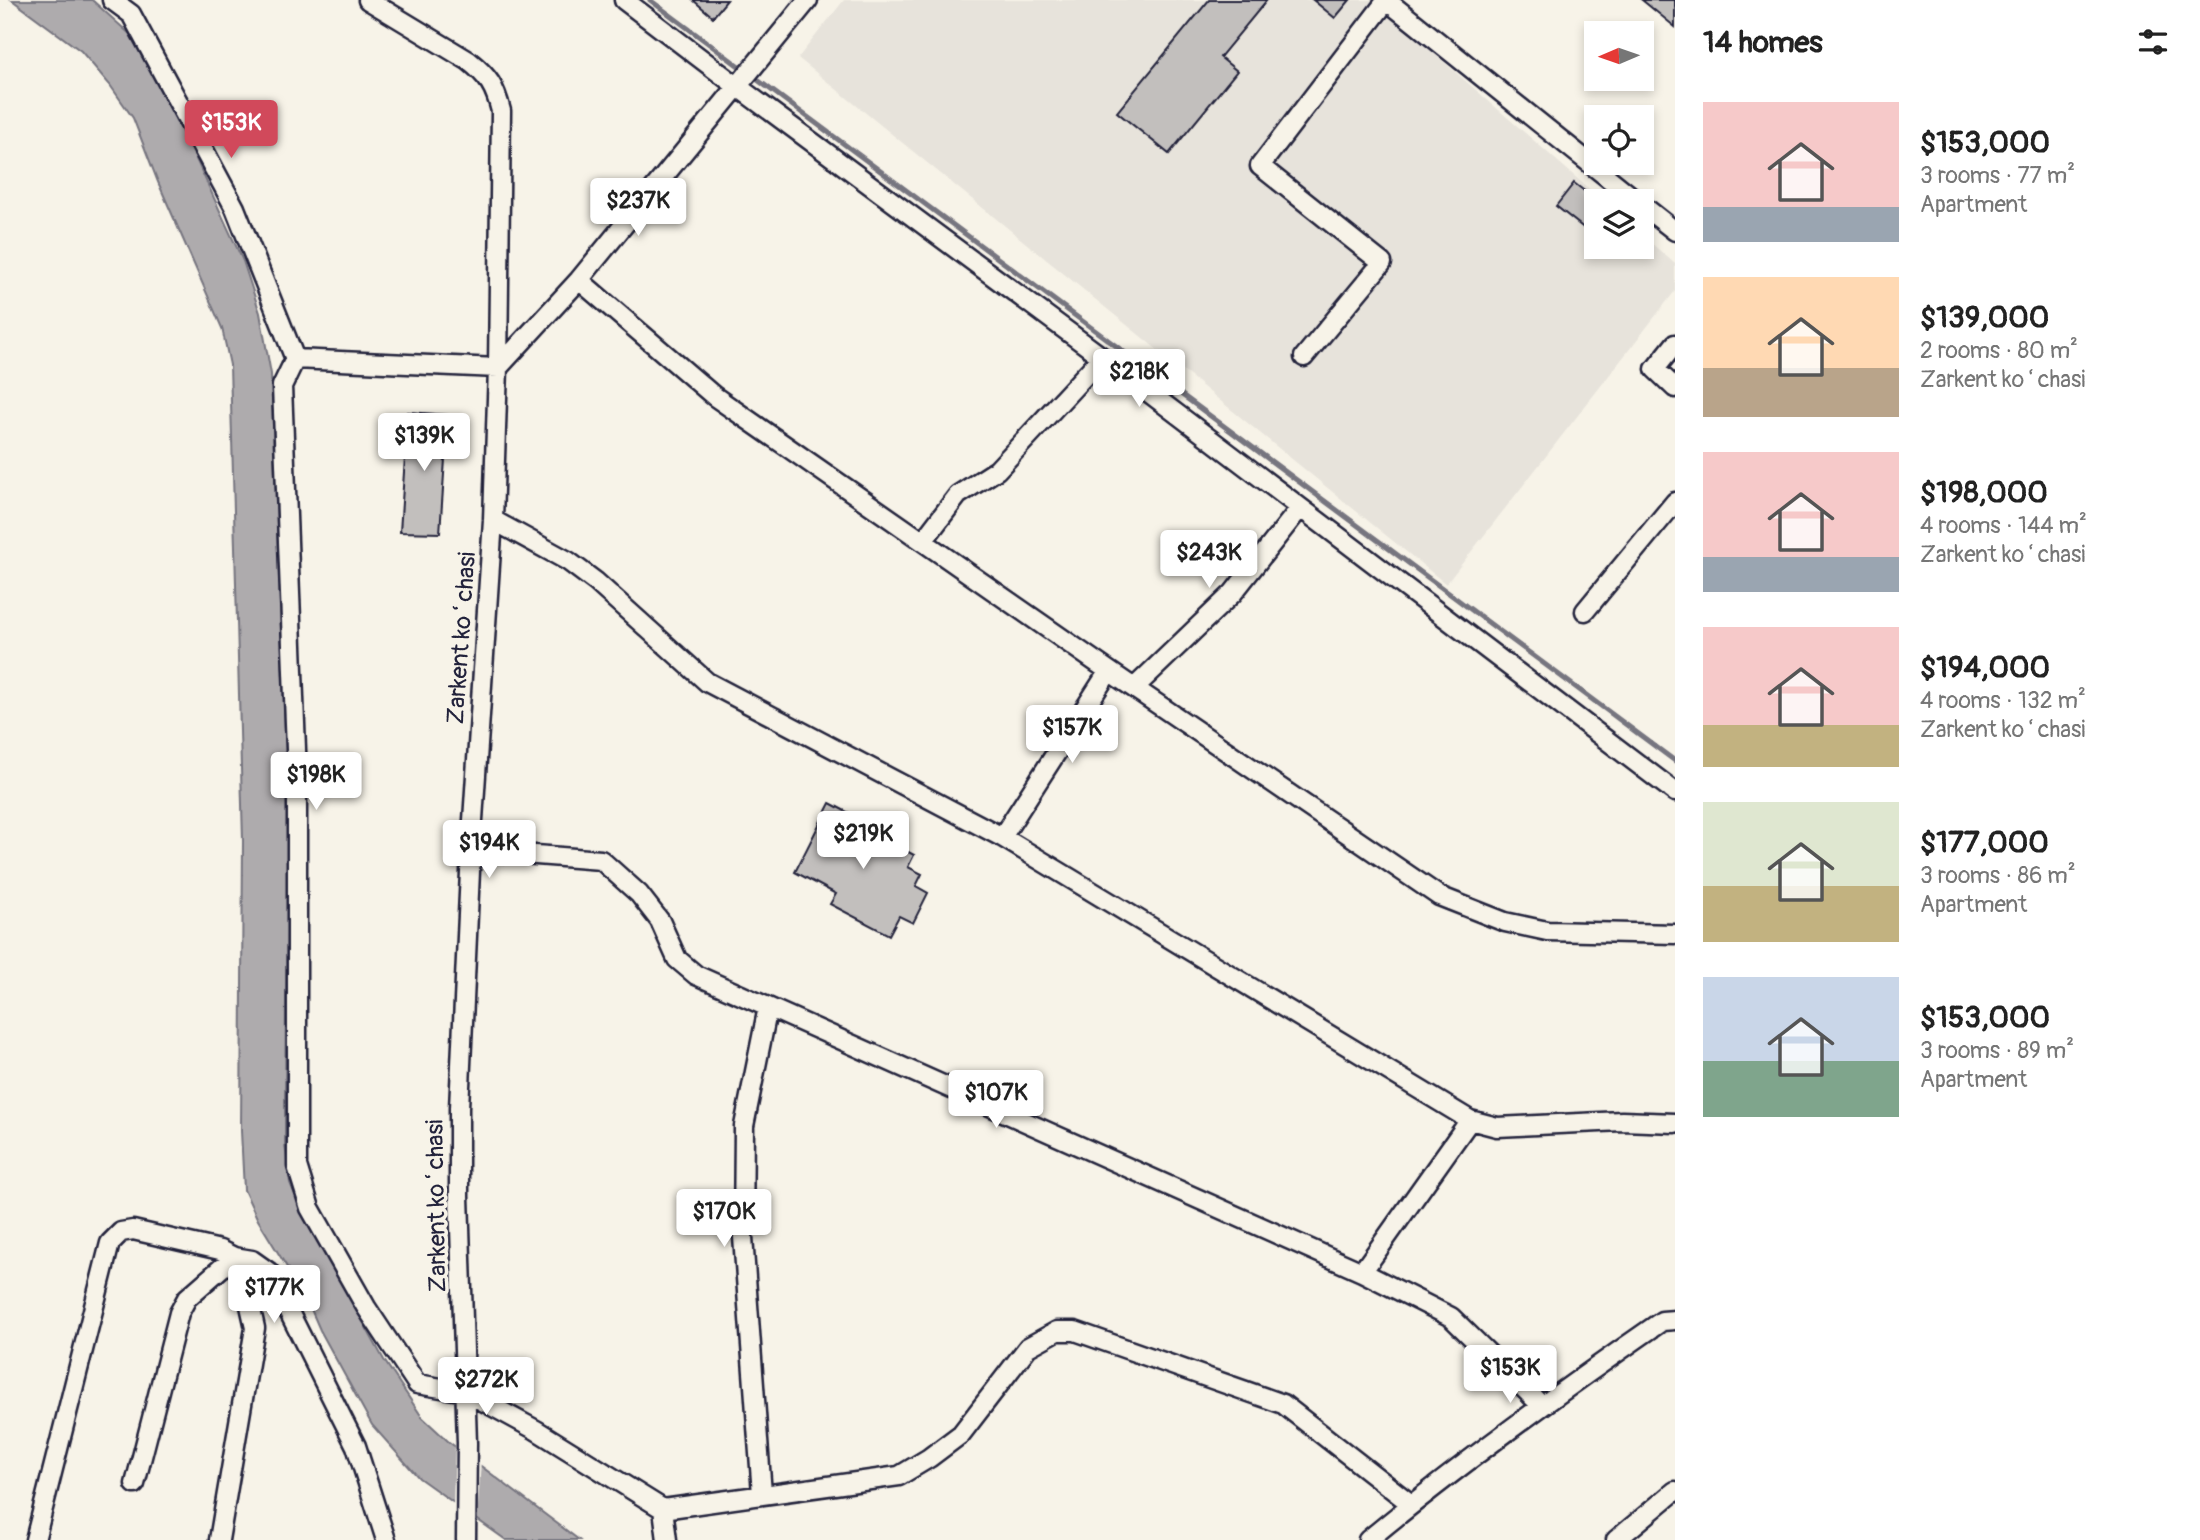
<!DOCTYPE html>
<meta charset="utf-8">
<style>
:root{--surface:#fff;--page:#f6f6f6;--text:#222;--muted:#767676;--accent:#d1495b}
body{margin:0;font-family:Pangolin,sans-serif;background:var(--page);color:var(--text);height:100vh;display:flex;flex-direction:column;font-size:26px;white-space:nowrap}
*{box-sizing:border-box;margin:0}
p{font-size:23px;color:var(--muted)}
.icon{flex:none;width:38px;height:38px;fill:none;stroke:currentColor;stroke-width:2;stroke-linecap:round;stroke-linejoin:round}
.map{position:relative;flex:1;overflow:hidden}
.side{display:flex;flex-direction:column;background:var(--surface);width:525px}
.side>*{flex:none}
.needle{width:46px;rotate:268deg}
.fabs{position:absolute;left:1584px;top:21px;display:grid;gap:14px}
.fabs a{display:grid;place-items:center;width:70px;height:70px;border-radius:0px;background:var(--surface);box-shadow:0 4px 10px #0003;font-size:35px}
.price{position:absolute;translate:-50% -60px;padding:0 16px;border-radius:7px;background:#fff;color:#222;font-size:23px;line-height:46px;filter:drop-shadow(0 2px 4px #0008)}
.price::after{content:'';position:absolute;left:50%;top:42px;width:21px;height:16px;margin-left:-10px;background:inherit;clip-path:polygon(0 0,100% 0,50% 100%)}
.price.current{background:var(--accent);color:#fff}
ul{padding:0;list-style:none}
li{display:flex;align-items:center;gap:21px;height:175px;padding:0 28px}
li span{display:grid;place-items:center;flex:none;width:196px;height:140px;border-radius:0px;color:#555}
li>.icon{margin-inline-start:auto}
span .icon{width:84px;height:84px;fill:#fffc;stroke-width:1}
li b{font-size:30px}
h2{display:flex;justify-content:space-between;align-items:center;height:84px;padding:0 28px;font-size:30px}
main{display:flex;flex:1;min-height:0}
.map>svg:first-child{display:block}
.built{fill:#e7e3db}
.water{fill:#aeabad;stroke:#76747f;stroke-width:2}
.pier{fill:#f7f3e8}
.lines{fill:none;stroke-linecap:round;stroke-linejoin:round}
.stream{stroke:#76747f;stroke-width:5}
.building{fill:#c2bfbd;stroke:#22223b;stroke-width:2}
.minor-casing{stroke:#22223b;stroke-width:23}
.minor{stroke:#f7f3e8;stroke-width:18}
.labels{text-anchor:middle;stroke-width:7;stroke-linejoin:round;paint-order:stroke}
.street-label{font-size:24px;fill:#22223b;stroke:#f7f3e8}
</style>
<main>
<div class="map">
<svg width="1675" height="1540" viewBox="0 0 1675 1540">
<rect width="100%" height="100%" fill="#f7f3e8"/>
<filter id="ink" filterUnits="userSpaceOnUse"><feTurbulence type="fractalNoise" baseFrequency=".0143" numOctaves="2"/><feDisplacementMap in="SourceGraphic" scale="14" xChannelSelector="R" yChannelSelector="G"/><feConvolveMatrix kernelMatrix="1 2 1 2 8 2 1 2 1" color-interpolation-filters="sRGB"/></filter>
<g filter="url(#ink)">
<path class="built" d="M844,0H1373L1603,201H1596V247H1642V235L1675,264V291L1446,584L798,58Z"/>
<path class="water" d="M12,0H92L142,45L167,96L243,261L260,313L271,374L288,806L285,1098V1145L290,1183L304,1215L384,1360L422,1417L449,1442L579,1540H506L419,1478L372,1425L320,1330L307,1300L258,1220L244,1190L241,1131L243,841L230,365L222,328L158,182L133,118L110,85L81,51Z"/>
<path class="pier" d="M455,1441L481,1460L477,1523L453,1505Z"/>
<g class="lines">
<path class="stream" d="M650,0L1675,761"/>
</g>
<path class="building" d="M693,0H727L713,17Z
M1209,0H1267L1220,57L1237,71L1169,154L1117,112Z
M1313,0H1350L1335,18Z
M1642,0H1675V27Z
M1574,183L1596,200V215L1585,229L1556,206Z
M408,412L448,415L440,533L400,532Z
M830,803L883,831L880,837L914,855L908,867L922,874L916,886L928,893L913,923L899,916L889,935L830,904L836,894L795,872Z"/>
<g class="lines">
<g class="minor-casing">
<path id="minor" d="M112,0L131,14L235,208L295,359
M368,0L469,61C489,77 495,87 501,111L498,368L493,520L471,850L459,1108V1196L467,1443L466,1540
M624,0L738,87L1102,357L1675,792
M1386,0L1637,201
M1642,205L1675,231
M579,280L714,396L1109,671L1439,896L1505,922L1547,931L1675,934
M1675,344L1655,369L1675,388
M1304,357L1382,263L1260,166L1387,0
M498,368L295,359L282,386L297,775V1166L310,1208L366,1307L417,1384L466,1392L536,1430L663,1509L899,1476L929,1458L961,1434L1028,1347L1057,1331H1075L1283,1404L1411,1504
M498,368L579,280L808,0
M493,520L568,561L596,582L707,682L1002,837L1470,1120L1497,1127L1622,1121L1675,1123
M923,541L958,495L997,470L1102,357
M1585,611L1675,502
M1134,688L1233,593L1300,508
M1002,837L1109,671
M471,850L601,860L639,894L660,921L677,959L696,975L1362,1272L1451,1317L1541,1405
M1362,1272L1470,1120
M135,1484L179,1313L187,1298L234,1257L252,1260L269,1272L356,1446L386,1540
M762,1494L743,1237L744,1126L768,1007
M663,1509L667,1540
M35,1540L110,1243L121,1232L133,1230L220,1250L234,1257L245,1283L255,1328L219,1540
M1368,1540C1462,1462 1561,1391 1662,1321L1675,1320
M1616,1540L1675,1491"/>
</g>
<use href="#minor" class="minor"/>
</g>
</g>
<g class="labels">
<g class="street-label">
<text transform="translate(461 638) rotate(-86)" y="8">Zarkent koʻchasi</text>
<text transform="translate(436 1206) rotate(-91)" y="8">Zarkent koʻchasi</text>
</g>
</g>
</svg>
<div class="fabs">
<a><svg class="needle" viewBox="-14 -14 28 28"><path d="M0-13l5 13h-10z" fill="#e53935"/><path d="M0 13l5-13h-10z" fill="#767676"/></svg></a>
<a><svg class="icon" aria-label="locate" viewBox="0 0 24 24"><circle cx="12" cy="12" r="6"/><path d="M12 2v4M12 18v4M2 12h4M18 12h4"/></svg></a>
<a><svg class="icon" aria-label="layers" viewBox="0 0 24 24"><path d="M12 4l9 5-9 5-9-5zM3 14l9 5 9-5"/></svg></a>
</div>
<b class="price current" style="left:231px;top:160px">$153K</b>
<b class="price" style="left:638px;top:238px">$237K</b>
<b class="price" style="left:1139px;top:409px">$218K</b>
<b class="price" style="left:424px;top:473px">$139K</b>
<b class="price" style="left:1209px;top:590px">$243K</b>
<b class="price" style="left:1072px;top:765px">$157K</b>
<b class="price" style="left:316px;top:812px">$198K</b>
<b class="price" style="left:863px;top:871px">$219K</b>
<b class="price" style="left:489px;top:880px">$194K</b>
<b class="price" style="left:996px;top:1130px">$107K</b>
<b class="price" style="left:724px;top:1249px">$170K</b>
<b class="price" style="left:274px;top:1325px">$177K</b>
<b class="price" style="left:1510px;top:1405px">$153K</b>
<b class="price" style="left:486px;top:1417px">$272K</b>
</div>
<section class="side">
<h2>14 homes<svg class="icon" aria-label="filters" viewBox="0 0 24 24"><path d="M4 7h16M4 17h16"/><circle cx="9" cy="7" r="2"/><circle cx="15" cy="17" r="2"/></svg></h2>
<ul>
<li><span style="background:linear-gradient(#f6c9c9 75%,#9aa5b1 0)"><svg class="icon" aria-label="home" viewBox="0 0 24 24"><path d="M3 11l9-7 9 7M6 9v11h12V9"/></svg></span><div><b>$153,000</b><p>3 rooms · 77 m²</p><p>Apartment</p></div></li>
<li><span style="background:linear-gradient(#ffd9b3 65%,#b9a48a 0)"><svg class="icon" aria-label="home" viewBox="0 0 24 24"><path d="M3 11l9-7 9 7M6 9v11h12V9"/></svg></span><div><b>$139,000</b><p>2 rooms · 80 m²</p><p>Zarkent koʻchasi</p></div></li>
<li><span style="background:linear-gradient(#f6c9c9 75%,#9aa5b1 0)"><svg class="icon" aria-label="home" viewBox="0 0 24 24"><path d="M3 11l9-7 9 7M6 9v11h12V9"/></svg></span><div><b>$198,000</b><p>4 rooms · 144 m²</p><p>Zarkent koʻchasi</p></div></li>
<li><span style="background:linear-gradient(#f6c9c9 70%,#c2b280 0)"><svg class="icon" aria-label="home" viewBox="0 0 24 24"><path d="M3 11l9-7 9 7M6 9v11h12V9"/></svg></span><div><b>$194,000</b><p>4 rooms · 132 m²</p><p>Zarkent koʻchasi</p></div></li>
<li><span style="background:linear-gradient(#dfe7d0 60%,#c2b280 0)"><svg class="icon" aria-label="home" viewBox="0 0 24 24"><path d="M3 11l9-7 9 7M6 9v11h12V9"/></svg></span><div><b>$177,000</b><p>3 rooms · 86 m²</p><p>Apartment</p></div></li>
<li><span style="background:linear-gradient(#c9d6e8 60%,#7fa58c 0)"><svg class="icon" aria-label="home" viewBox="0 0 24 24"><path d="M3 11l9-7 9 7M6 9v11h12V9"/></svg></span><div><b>$153,000</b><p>3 rooms · 89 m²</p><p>Apartment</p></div></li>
</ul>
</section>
</main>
